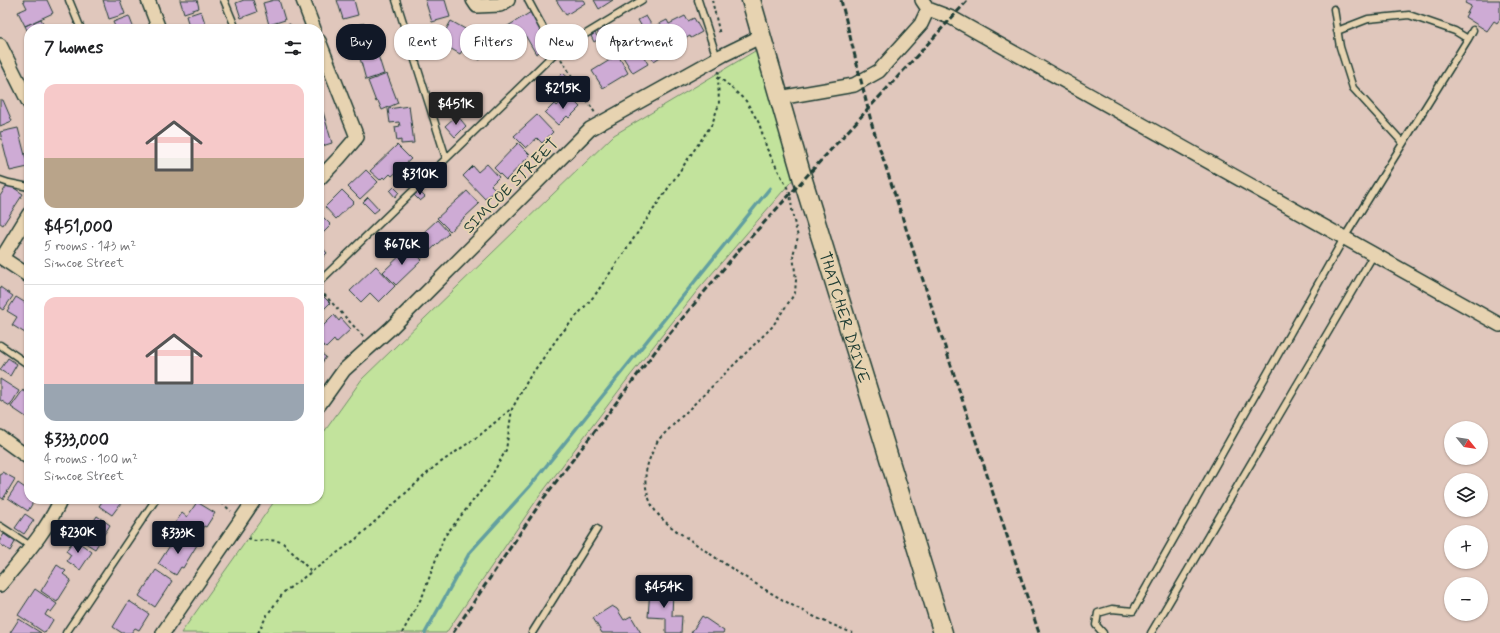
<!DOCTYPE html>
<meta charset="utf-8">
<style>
:root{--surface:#fff;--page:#f2f2f2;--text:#202124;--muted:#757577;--line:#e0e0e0;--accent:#111827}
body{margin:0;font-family:Mynerve,sans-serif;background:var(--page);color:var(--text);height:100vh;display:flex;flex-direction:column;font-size:15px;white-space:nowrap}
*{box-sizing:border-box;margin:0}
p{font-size:13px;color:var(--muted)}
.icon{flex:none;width:22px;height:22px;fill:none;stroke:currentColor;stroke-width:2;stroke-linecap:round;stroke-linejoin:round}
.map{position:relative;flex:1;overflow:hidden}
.panel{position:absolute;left:24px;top:24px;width:300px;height:480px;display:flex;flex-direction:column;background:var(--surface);border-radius:16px;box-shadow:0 1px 3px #0004}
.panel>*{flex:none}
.banner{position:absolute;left:336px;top:24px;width:380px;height:36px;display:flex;gap:8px}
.needle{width:26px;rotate:120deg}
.controls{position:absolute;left:1444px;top:421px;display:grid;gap:8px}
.controls a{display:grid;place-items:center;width:44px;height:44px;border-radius:50%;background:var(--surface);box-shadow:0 1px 3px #0004;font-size:20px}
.price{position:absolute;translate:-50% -34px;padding:0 9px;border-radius:4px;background:var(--accent);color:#fff;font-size:13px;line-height:26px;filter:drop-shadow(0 1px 2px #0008)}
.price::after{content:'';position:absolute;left:50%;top:24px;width:12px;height:9px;margin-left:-6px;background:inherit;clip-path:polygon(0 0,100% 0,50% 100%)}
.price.selected{background:#222;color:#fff}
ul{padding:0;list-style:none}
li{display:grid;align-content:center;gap:8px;height:212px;padding:0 20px}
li+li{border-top:1px solid var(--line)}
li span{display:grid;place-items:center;height:124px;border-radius:12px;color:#555}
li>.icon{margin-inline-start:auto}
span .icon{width:72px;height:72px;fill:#fffc;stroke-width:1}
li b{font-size:17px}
h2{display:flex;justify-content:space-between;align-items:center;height:48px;padding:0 20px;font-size:17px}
.chip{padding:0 14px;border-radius:16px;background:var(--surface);box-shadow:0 1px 3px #0004;font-size:14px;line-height:36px}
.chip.selected{background:var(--accent);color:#fff}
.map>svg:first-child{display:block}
.green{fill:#c2e39c;stroke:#709068}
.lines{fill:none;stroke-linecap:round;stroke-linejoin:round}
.stream{stroke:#629fa0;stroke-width:3.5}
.building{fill:#ceabd5;stroke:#1f3d34}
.service-casing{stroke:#1f3d34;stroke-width:9}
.minor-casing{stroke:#1f3d34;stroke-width:16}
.secondary-casing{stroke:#1f3d34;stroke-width:21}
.path{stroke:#1f3d34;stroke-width:2;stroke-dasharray:3 3;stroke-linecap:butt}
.service{stroke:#e7d3b1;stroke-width:6}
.minor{stroke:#e7d3b1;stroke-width:13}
.secondary{stroke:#e7d3b1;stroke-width:18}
.rail{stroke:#1f3d34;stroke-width:3;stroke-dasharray:6 3;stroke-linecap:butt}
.labels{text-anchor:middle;stroke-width:3.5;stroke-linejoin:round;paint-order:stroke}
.street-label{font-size:16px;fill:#1f3d34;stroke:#e7d3b1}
</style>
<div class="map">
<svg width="1500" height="633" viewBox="0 0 1500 633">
<rect width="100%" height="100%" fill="#e0c7bc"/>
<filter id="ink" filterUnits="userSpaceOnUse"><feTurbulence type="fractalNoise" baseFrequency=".025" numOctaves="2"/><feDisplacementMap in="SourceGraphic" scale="8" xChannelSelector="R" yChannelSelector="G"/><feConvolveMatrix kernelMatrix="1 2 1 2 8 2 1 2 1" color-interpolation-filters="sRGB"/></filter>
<g filter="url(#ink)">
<path class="green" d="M755,51L763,57L795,177L697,291L626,381L538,498L446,633H181L276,499H319V439L362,379L614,135Z"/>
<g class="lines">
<path class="stream" d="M425,633L470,552L530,486L770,188"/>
</g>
<path class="building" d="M23,0H47L53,13L25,26L18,12L27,8Z
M103,0H120L125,14L109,19Z
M180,0H197L199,8L184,13Z
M244,0H253L257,12L241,18L236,3Z
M274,0H279L285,20L269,25L263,3Z
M337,0H354L358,15L343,19Z
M425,0H445L450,17L432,22Z
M556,0H583L585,3L566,15Z
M594,0H613L599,9Z
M1467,0H1500V19L1497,23L1494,21L1487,31L1465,17L1471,6L1465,3Z
M201,11L207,29H190L186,16Z
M531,12L550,46L536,54L525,35L518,40L521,45L504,54L493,35Z
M129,16L134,29H116L113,22Z
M646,16L668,52L654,61L649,54L644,57L648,64L633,73L618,49L638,37L634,31L642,27L638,20Z
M685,16L688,21L694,18L702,32L691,38L690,36L669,47L657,25L667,20L669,24Z
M41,19L46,29H29V34L25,26Z
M451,21L467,30L465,33L488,48L480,60L470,54L469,56L462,51L460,54L439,42Z
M365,23L371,45L356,49L349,27Z
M290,24L292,29H275L274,28Z
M425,27L435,36L423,50L411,39L418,31L420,33Z
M605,27L609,34L601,38L597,32Z
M595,33L599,39L594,42L591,36Z
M377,52L384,74L366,80L360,58Z
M618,55L628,73L603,88L592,71Z
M563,73L575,84L564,96L552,84Z
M387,74L398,103L382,110L378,101L376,102L368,81Z
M568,95L580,107L569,118L567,116L558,125L545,113L555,103L557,106Z
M0,100H3L12,121L0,126Z
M409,106L414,143L401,144V140L397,141L395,127L400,126L399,122L390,123L388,109Z
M323,112L332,143L319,147V113Z
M457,115L466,126L455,137L445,126Z
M537,115L553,132L542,143L537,138L526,148L514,136Z
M18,128L28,167L10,171L0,132Z
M518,143L530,155L506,180L494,168Z
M397,145L411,159L392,176L390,174L385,179L383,177L380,180L370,171Z
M487,164L499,177L491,185L496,190L485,199L463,176L473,166L478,172Z
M366,170L378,182L360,199L348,187Z
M8,184L23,194L3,225L0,223V196Z
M394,187L399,192L395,197L390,191Z
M342,190L354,202L336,219L325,207Z
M419,191L425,197L420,201L414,195Z
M467,191L479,204L450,231L437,218Z
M368,197L379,209L374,213L363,202Z
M319,213L331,225L319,237Z
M437,220L449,233L422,258L410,245Z
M319,244L327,253L319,261Z
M409,247L422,260L396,285L383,272Z
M376,266L395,286L379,302L370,293L361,302L350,291Z
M0,287L13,296L3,310L0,308Z
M320,293L330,303L321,312L319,310V294Z
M16,297L29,305V326L25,333L12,325L17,317L7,311Z
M334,315L339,321L341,318L351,329L336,343L334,340L326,348L319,341V330Z
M319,352L326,357L319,367Z
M8,358L17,364L10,376L0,370Z
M0,379L19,391L10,406L0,400Z
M23,390L29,395V419L11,407Z
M2,472L15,479L3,499L0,497V476Z
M18,483L28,490L29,499H35L28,511L8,498Z
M104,499H124L112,515L99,506Z
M197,502L215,513L206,527L204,526L196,537L175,523L182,513L187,517Z
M25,514L34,520L24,534L15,528Z
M97,516L110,525L95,549L74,536L84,521L91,525Z
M4,534L15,542L10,551L0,544V540Z
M183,536L197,545L183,568L181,567L176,575L158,564L173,541L177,544Z
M74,539L92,552L80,570L67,561L71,555L66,551Z
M57,565L66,571L63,574L71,580L57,602L41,591Z
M156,570L172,581L155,607L139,596Z
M35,589L57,604L51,612L48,610L45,615L53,620L45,633L18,615Z
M650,589L673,590L672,616H682L681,633H666V618L648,617Z
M129,601L149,614L139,630L135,628L131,633H122L113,627Z
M612,606L617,609L624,620L631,616L641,633H602L593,618Z
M702,616L724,631L723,633H691Z
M19,619L41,633H10Z"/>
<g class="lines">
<g class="service-casing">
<path id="service" d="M69,0L81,29
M224,0L236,29
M396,0L446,158
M528,0L556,52
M698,0L717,58
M1334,9L1340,47L1353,88L1403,143
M1337,31L1368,19L1409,15L1455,31L1468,39L1473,30
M0,180L9,183L29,187
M319,282L556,52L642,0
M0,345L29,365
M0,526L32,547
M66,633L156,499
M532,633L597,529
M1103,633L1096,625L1098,613L1112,609L1133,611L1344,238L1468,39
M1151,633L1374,254"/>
</g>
<g class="minor-casing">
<path id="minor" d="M148,0L159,29
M303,0L314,29
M473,0L477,6L500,5L508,0
M928,9L952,18L1500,325
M319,41L357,137L339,158L319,179
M0,45L29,103
M779,98L854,85L879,71L921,24L928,9L922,0
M0,256L2,258L29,214
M2,258L29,276
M319,405L344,370L391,328L590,129L723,55L762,36
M0,437L29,458
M0,585C22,558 47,531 61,499
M163,633L255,499"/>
</g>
<g class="secondary-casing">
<g id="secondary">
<path id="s1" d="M751,0L803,180L943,633"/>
</g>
</g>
<path class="path" d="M712,0L720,35
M561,59L595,113
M718,76L746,101L759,123L767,149L790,193L793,217L798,237L793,255L796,280L795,293L772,327L658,440C648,461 640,477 650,501C657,520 680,533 696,544C731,569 767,592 805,612C820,620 836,626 852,633
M320,290L363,336
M217,499L231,511
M248,538L255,541C265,540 274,539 283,543L312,572
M258,633L267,615L284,592L356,539L434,467L480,435L511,409
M402,633L423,595L444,537L488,482L506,450L512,409L529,378L559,336L595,295L712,124L719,104L718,76L719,71"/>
<use href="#service" class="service"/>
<use href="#minor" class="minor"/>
<use href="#secondary" class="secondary"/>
<path class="rail" d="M841,0L872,125L1039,633
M453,633L543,499L657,349L739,250L968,0"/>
</g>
</g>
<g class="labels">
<g class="street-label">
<text transform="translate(510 185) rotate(-45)" y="6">SIMCOE STREET</text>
<text dy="6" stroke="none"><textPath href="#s1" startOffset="331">THATCHER DRIVE</textPath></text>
</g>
</g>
</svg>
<div class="controls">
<a><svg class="needle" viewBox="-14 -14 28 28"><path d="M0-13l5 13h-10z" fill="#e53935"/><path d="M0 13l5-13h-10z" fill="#757577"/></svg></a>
<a><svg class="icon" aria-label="layers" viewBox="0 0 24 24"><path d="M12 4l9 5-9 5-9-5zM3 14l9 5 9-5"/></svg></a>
<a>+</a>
<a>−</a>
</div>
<b class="price" style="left:563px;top:110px">$215K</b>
<b class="price selected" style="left:456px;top:126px">$451K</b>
<b class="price" style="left:420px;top:196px">$310K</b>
<b class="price" style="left:402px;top:266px">$676K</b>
<b class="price" style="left:78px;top:554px">$230K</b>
<b class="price" style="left:178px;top:555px">$333K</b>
<b class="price" style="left:664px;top:609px">$454K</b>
<div class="banner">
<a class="chip selected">Buy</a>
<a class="chip">Rent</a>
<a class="chip">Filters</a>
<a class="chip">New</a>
<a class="chip">Apartment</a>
</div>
<section class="panel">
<h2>7 homes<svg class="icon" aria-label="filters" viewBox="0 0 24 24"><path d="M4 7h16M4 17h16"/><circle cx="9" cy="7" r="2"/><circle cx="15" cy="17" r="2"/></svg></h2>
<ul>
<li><span style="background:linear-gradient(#f6c9c9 60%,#b9a48a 0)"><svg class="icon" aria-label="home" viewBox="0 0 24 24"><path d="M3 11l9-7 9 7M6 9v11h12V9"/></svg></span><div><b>$451,000</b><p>5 rooms · 143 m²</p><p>Simcoe Street</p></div></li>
<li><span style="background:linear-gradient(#f6c9c9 70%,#9aa5b1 0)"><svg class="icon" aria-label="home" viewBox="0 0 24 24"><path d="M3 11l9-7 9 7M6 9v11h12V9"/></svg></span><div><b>$333,000</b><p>4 rooms · 100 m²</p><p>Simcoe Street</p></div></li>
</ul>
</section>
</div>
